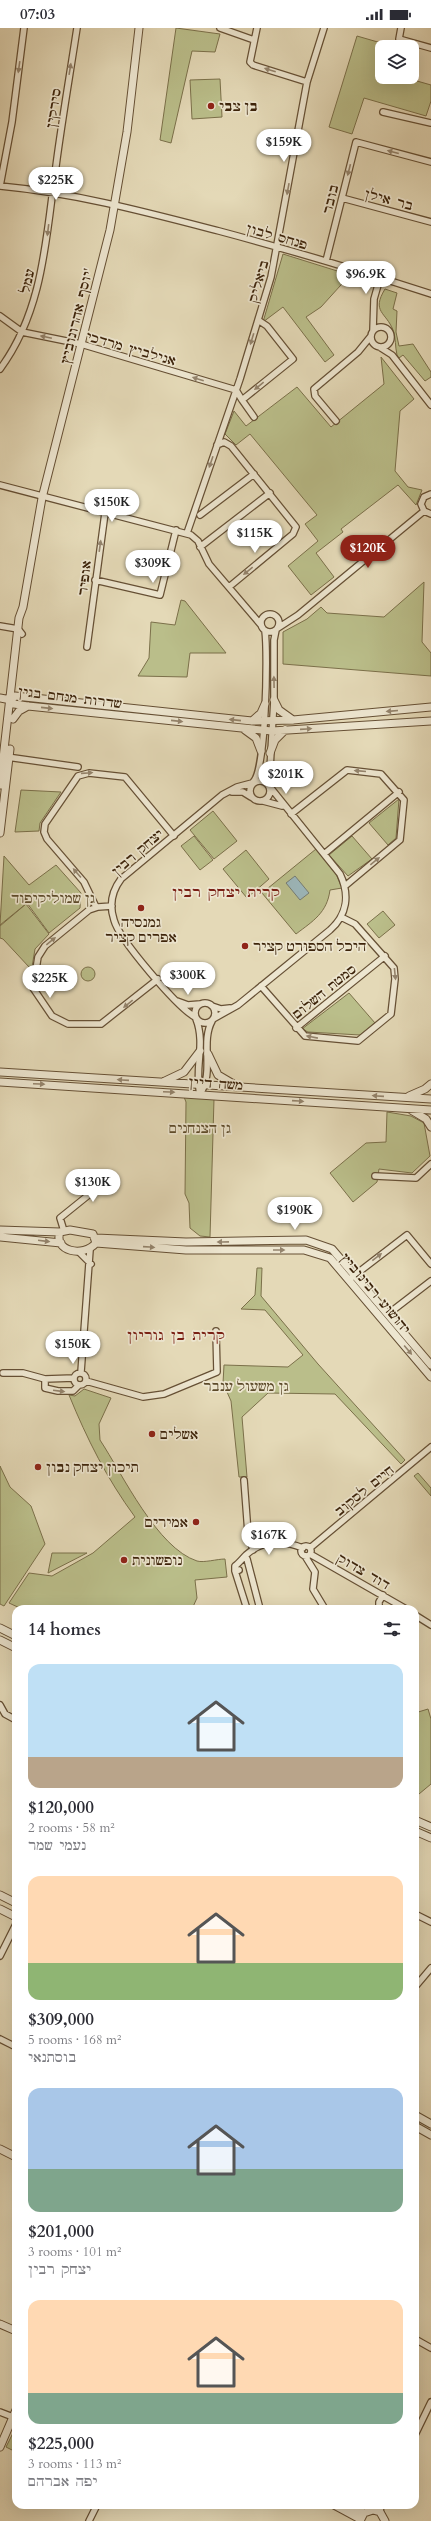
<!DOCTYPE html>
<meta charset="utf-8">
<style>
:root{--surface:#fff;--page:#f2f2f3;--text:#2b2b33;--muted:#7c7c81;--accent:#8f2418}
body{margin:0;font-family:Cardo,"Frank Ruhl Libre",serif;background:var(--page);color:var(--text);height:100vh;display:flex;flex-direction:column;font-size:15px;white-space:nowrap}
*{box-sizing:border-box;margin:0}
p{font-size:13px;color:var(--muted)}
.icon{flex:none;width:22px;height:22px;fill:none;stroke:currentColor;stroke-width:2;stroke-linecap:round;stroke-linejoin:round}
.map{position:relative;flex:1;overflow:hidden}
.side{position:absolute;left:12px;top:1577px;width:407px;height:904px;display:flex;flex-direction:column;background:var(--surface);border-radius:12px;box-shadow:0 4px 16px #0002}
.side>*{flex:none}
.controls{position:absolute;left:375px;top:12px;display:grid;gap:8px}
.controls a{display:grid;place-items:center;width:44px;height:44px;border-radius:8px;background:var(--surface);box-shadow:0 4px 16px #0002;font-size:20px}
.price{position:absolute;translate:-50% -34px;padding:0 9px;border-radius:14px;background:#fff;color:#222;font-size:13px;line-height:26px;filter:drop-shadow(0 1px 2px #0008)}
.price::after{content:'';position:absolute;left:50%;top:24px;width:12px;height:9px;margin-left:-6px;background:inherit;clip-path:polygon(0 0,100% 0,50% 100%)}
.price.active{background:var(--accent);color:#fff}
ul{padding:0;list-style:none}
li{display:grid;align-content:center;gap:8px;height:212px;padding:0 16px}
li span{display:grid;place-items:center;height:124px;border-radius:12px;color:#555}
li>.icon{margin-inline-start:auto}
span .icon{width:72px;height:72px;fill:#fffc;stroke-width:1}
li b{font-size:17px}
h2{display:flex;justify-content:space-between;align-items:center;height:48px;padding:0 16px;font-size:17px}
.status{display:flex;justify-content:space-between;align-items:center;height:28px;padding:0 20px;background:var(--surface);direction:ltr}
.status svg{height:11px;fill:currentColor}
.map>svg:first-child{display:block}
.green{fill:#babe8a;stroke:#7b704a}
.water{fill:#9cb7bb;stroke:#767c74}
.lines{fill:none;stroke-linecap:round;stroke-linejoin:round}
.minor-casing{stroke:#665035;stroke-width:8}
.tertiary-casing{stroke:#665035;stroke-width:9}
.minor{stroke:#ede6d0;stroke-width:5.5}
.tertiary{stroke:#ede6d0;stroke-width:7}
.oneway{fill:#94846d}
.poi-dot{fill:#8f2418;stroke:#ede6d0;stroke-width:1.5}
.labels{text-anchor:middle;stroke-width:3.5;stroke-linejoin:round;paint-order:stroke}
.poi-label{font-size:13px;font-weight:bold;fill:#3c230a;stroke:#ede6d0;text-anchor:start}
.street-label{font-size:13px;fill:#3c230a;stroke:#ede6d0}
.park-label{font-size:13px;font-style:italic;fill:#5c4a2a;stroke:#ede6d0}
.neighbourhood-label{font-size:14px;fill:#7a1f14;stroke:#ede6d0}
</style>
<div class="status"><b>07:03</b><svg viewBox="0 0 49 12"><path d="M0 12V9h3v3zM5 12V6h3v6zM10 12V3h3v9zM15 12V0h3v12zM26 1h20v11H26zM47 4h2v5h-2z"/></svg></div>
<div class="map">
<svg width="431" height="2493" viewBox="0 0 431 2493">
<rect width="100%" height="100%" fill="#e4d9b7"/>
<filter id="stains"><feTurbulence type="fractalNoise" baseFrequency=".005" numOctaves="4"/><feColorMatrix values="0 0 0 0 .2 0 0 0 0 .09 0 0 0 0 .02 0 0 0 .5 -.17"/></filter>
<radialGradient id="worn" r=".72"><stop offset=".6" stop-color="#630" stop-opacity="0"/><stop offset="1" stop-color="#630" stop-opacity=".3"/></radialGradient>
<path class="green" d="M176,0L220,6L215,24L192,23L171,115L160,112Z
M357,8L395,19H382V49H403L431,57V73L426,88L364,70L352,106L329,99Z
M220,51L222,89L192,91L190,52Z
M283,226L350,247L321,279L306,289L334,327L325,334L283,279L263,294Z
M385,261L397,265L393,281L397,283L396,304L399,318L413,316L431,344V349L425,353L403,327L399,330L397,327C395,319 396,310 393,302C386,284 371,284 385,261Z
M381,329L414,371L400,383L395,443L408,459L422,462L416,477L398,457L341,501L343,504L316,525L334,549L311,567L288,538L318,513L305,496L317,487L250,406L236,417L225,406L234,383L246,398L297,359L331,399L384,356Z
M424,554L422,614L431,625V648L283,636V604L307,591L321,579L327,585L384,589Z
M181,572L185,573L226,625H190L187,649L138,648L149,630L151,594L175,597Z
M21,762L61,764L40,795L39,803L15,804Z
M399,771L396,810L388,817L369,795Z
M213,783L237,813L214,831L190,802Z
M194,808L213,832L200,842L181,818Z
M352,808L372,831L348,848L329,827Z
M316,821L336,846L342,860L330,862C327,885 313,893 296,906L262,865Z
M246,822L269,851L247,870L223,841Z
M4,828L29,857L56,837L81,865L80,880L49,905L27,875L0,897Z
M26,876L49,906L35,921L32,939H29L3,911L0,910V898Z
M383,883L395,897L379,910L367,896Z
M81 946a7 7 0 1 1 14 0a7 7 0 1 1-14 0Z
M349,965L375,995L360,1007L308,1004L302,1001Z
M184,1069L214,1071L210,1209L200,1208L190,1200L189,1175L185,1166L186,1074Z
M387,1084L411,1088L424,1095L430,1128L412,1145L379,1141L377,1154L353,1174L330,1145L366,1115L386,1114Z
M257,1240H262L261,1268L318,1336L405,1432L401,1436L335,1366L268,1365L242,1389L247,1449H239L231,1373L223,1355L224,1337L288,1339L303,1327L265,1282L241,1281L255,1267Z
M84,1361L111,1370L99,1396L100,1412C123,1447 157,1520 197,1533C204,1535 217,1531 225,1531L227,1549L195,1552L197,1570L192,1581H22L9,1575L29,1545L52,1548L93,1525L135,1489C107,1451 87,1411 69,1367L75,1368Z
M0,1438L10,1459L31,1478L45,1516L4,1578L0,1576Z
M418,1445L431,1460V1468L414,1448Z
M52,1525H87L48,1545Z
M428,1681L431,1691V1756L419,1766L415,1765V1685Z
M16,2399V2424L6,2419Z"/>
<path class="water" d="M295,848L309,865L300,872L286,855Z"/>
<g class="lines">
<g class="minor-casing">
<path id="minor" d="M220,0L254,12
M257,0L250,34L253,37L307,54
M401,0L399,11L431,20
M383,84L431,95
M0,158C75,165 146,184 219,203C290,222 361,243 431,266
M0,158L12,94L24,0
M342,170L431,194
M326,233L356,114L431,134
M0,288L22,304L81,316L236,362L242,372L293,331L267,298L258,292
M371 309a10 10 0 1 1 20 0a10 10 0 1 1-20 0Z
M373,302L374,271L380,250
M381,320L392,327L431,377
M0,341C44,282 46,208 56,138C62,92 70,46 77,0
M242,372L254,389
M336,393L315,368L314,361L358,324L371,308
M217,417L224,414L231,418L296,499L293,506L229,559
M0,457L191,507L198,513L209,536L261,597
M431,466L424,469L421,476L424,483L431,486
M200,487L254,446
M187,505L240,351L271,249L307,54L324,0
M200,519L270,465
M95,552L160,567L176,502
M261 595a9 9 0 1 1 18 0a9 9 0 1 1-18 0Z
M0,598L18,601L22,606
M278,600L298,587L424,483
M87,619L105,485
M7,729L78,739
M250 763a10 10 0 1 1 20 0a10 10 0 1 1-20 0Z
M253,754C266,743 268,624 265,603
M269,758L274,672V612L276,602
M232,764H243L251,769
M263,773L282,778
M291,786L347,742L381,746L404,772L400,812L345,858
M324,826L399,764
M112,878L98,879L89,882L45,918L38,929L33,960L52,988L68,996H101L158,951
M96,879L84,854L47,811L44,804L45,796L78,748L89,745L125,749L174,808
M261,958L305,1008L358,1013L391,986L395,951L394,940L355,896L341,889
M177,973L188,977L200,976
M195 985a10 10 0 1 1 20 0a10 10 0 1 1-20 0Z
M212,978L221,981L230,980
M195,989C177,979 119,911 114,892C109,877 112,863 121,851L222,767L237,759L252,755
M196,991C206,1016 194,1041 200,1066
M213,991L238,977L330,902C347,887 350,867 340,846L270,759
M296,1000L385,928
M200,1066C215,1044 200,1015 212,993
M375,1148L416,1150L431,1136
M64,1203L60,1190L96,1161L98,1146
M80,1225L91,1236
M351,1250L407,1207L431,1236
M388,1286L431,1253
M81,1344L90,1222
M74 1351a6 6 0 1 1 12 0a6 6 0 1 1-12 0Z
M3,1345H23L45,1351
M74,1350L45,1351V1360L58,1363H73L79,1357
M86,1353L143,1369L164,1366L217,1344L216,1303
M244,1452L248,1505L253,1522
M301 1523a5 5 0 1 1 10 0a5 5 0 1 1-10 0Z
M310,1520L431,1419
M310,1526L406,1581
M305,1528L315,1544L313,1561L325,1581
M247,1531L260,1581
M239,1542L235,1543V1538C239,1535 242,1531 246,1527C262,1512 283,1512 303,1520
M235,1543L247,1581
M379,1581V1574L383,1567
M415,1587L431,1597
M0,1677L5,1686L16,1692
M415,1886L431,1894
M0,1928L16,1896
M415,1959L431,1940
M0,2011L16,2019
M415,2311L431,2320
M0,2384L13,2389
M415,2407L431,2374
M380,2484L381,2477
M89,2493L97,2477"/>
</g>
<g class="tertiary-casing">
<path id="tertiary" d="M0,670L11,672
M11,672L14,676L28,678L272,703L431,693
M11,672L15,668L252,693L293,692L431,679
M274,672L279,682L293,692
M13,691L19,683L28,678
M252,693L261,685L265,676
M245,702L256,710L261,723
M270,725L275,712L285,702
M0,757L19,590L23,579L42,470L110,202L127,104L139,0
M0,805L10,721
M208,1026L218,1047L235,1057
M0,1044L431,1071
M165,1053L184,1044L200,1023
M0,1054L431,1082
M409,1068L425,1061L431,1056
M411,1082L426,1091L431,1099
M0,1202L60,1204
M70,1202L93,1206L96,1215C83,1230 53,1223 60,1204Z
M0,1209L61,1215
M96,1210L186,1214L306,1212L332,1221L431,1337
M96,1215L186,1222H304L330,1230L431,1349
M0,1600L16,1608
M0,1612L16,1620
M415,1792L431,1799
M415,1803L431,1810
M0,1867L16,1875
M0,1881L16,1889
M415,2087L431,2096
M415,2098L431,2107
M0,2121L16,2129
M0,2296L16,2303
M0,2419L16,2382
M334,2477L360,2491
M347,2477L364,2485
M360,2493L364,2485L373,2482L380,2484L385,2493"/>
</g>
<use href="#minor" class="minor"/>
<use href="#tertiary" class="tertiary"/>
</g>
<defs><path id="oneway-solid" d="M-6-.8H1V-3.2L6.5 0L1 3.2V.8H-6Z"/></defs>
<g class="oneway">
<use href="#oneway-solid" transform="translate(19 39) rotate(98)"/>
<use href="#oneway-solid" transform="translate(70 41) rotate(-81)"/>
<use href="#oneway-solid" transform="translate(270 42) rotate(-163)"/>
<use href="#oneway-solid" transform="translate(393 124) rotate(-165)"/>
<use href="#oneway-solid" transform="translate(349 142) rotate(104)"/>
<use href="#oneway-solid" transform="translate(288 161) rotate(100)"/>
<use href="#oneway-solid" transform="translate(48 202) rotate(97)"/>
<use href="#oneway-solid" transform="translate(46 309) rotate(-168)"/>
<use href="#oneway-solid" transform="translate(252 311) rotate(107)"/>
<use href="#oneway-solid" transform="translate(198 351) rotate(-163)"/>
<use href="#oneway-solid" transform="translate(259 358) rotate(141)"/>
<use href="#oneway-solid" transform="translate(211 434) rotate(109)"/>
<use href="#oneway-solid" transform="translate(100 518) rotate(-82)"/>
<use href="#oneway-solid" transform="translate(248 543) rotate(141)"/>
<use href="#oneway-solid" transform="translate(274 654) rotate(-91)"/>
<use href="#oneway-solid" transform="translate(47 680) rotate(6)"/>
<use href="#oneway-solid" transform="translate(392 683) rotate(175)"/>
<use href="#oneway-solid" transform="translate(235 692) rotate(-174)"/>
<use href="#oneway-solid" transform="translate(177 693) rotate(6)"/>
<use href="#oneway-solid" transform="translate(306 701) rotate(-4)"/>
<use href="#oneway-solid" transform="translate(360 743) rotate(-175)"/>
<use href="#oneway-solid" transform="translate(87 745) rotate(-4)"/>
<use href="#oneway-solid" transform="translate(375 833) rotate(-39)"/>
<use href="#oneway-solid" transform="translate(77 845) rotate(-131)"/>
<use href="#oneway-solid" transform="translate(51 913) rotate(-39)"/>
<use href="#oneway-solid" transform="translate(395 946) rotate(84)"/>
<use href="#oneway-solid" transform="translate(128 976) rotate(141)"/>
<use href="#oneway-solid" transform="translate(312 1009) rotate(-169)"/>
<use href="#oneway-solid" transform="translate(123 1052) rotate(-176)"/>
<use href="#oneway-solid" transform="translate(39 1056) rotate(3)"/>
<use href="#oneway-solid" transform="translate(169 1064) rotate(3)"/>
<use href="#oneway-solid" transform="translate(378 1068) rotate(-176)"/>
<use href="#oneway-solid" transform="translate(298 1073) rotate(4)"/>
<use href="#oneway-solid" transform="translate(44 1213) rotate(7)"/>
<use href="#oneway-solid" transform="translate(223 1214) rotate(179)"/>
<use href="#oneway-solid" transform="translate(149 1219) rotate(4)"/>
<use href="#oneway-solid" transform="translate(279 1222)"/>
<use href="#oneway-solid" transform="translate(377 1229) rotate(-38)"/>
<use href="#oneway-solid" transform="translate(408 1322) rotate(50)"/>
<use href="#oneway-solid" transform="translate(59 1363) rotate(7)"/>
</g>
<g class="poi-dot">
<circle cx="211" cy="78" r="4"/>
<circle cx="141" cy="880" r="4"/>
<circle cx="245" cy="918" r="4"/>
<circle cx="152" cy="1406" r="4"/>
<circle cx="38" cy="1439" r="4"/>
<circle cx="196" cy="1494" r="4"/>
<circle cx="124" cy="1532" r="4"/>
</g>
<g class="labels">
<g class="poi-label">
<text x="219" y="83">בן צבי</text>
<text x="141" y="899" text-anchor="middle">גמנסיה<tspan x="141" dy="15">אפרים קציר</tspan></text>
<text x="253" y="923">היכל הספורט קציר</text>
<text x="160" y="1411">אשלים</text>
<text x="46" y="1444">תיכון יצחק נבון</text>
<text x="188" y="1499" text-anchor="end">אמירים</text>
<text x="132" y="1537">נופשונית</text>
</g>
<g class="street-label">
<text transform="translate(53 80) rotate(-81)" y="5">סירקין</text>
<text transform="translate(330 171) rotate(-76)" y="5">בובר</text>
<text transform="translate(389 171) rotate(15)" y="5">בר אילן</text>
<text transform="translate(277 208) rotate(16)" y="5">פנחס לבון</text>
<text transform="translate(27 253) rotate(-77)" y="5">עמל</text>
<text transform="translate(258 253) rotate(-74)" y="5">ביאליק</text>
<text transform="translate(76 288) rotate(-76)" y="5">יוסף אהרונוביץ'</text>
<text transform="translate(131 320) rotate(16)" y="5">אנילביץ מרדכי</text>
<text transform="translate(84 550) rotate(-83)" y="5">אופיר</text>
<text transform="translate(70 669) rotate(7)" y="5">שדרות מנחם בגין</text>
<text transform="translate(137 824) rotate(-41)" y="5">יצחק רבין</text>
<text transform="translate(324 963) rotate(-39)" y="5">סמטת השלום</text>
<text transform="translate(216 1055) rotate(4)" y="5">משה דיין</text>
<text transform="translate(376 1265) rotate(50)" y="5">יהושוע רבינוביץ</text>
<text transform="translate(364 1462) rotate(-39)" y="5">חיים לסקוב</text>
<text transform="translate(364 1543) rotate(30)" y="5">דוד צדוק</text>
</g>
<g class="park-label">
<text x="53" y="875">גן שמוליקיפוד</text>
<text x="200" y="1105">גן הצנחנים</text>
<text x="246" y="1363">גן משעול ענבר</text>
</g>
<g class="neighbourhood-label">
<text x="226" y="869">קרית יצחק רבין</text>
<text x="176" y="1312">קרית בן גוריון</text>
</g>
</g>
<rect width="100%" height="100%" filter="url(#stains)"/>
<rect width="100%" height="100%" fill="url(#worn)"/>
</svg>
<div class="controls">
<a><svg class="icon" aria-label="layers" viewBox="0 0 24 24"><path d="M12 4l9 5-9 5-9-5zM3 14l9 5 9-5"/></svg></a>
</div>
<b class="price" style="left:284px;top:135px">$159K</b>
<b class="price" style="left:56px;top:173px">$225K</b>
<b class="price" style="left:366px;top:267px">$96.9K</b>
<b class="price" style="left:112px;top:495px">$150K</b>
<b class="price" style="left:255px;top:526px">$115K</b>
<b class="price active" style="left:368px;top:541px">$120K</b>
<b class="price" style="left:153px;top:556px">$309K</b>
<b class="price" style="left:286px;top:767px">$201K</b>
<b class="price" style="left:188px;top:968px">$300K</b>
<b class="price" style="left:50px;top:971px">$225K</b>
<b class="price" style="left:93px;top:1175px">$130K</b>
<b class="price" style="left:295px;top:1203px">$190K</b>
<b class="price" style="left:73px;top:1337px">$150K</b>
<b class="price" style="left:269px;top:1528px">$167K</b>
<section class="side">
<h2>14 homes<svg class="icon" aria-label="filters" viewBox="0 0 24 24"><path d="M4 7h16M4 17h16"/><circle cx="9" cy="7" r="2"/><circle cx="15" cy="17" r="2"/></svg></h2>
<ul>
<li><span style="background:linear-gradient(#bfe0f5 75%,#b9a48a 0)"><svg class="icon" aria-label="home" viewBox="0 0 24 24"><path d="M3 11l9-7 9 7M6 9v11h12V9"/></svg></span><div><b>$120,000</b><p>2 rooms · 58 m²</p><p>נעמי שמר</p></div></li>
<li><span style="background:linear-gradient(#ffd9b3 70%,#8fb573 0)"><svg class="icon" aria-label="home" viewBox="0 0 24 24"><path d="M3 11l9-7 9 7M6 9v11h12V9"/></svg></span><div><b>$309,000</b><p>5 rooms · 168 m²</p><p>בוסתנאי</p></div></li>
<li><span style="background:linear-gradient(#a9c7e8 65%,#7fa58c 0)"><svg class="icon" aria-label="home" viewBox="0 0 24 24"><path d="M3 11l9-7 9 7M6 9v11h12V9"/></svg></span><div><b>$201,000</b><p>3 rooms · 101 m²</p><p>יצחק רבין</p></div></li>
<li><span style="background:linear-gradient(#ffd9b3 75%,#7fa58c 0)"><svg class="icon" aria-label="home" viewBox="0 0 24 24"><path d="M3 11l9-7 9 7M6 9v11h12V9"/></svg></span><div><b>$225,000</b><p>3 rooms · 113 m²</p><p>יפה אברהם</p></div></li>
</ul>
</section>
</div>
